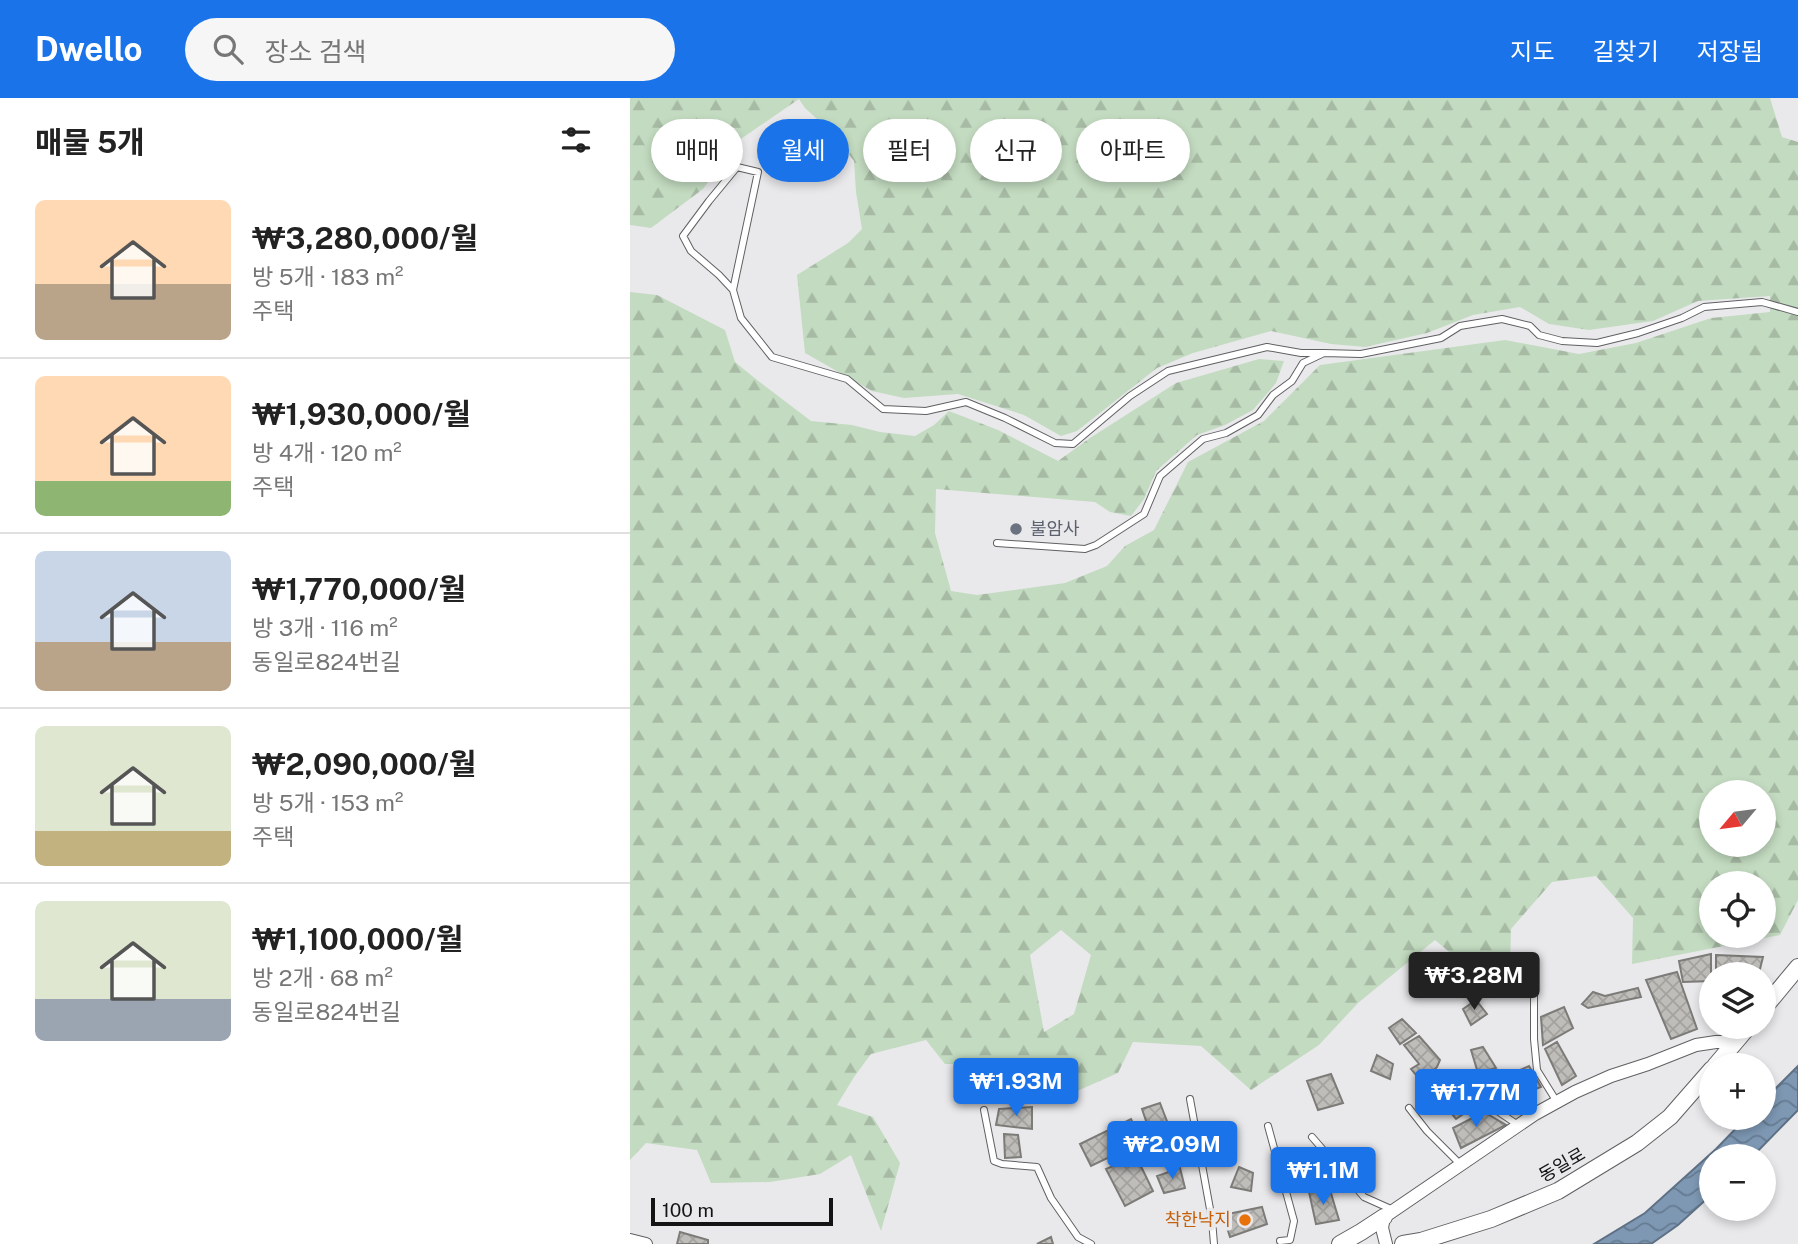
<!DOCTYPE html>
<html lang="ko">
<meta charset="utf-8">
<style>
:root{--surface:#fff;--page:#f6f6f6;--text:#222;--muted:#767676;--line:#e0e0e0;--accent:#1a73e8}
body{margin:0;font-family:"Public Sans","Noto Sans KR",sans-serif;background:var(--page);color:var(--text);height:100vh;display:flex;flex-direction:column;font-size:26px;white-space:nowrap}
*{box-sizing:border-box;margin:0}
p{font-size:23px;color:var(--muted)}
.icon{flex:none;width:38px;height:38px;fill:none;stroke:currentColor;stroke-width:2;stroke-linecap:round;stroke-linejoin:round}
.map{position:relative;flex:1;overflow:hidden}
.side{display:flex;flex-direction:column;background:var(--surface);width:630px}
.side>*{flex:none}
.top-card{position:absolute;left:21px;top:21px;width:665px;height:63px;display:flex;gap:14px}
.needle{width:46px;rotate:241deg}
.controls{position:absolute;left:1069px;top:682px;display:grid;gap:14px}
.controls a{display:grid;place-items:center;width:77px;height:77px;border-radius:50%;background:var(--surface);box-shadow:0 4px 10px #0003;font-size:35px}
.scale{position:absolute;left:21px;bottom:18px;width:182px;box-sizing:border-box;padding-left:7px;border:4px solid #141415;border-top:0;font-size:19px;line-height:24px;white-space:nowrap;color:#141415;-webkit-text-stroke:5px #e9e9ec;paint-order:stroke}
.price{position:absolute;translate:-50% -60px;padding:0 16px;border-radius:7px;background:var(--accent);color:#fff;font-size:23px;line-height:46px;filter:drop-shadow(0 2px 4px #0008)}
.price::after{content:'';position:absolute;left:50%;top:42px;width:21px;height:16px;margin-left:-10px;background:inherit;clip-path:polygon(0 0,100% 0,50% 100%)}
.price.on{background:#222;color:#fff}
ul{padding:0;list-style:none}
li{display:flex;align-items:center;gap:21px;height:175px;padding:0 35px}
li+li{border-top:2px solid var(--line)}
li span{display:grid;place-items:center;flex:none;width:196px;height:140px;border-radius:10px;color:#555}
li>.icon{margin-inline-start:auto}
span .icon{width:84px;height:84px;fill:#fffc;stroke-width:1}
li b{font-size:30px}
h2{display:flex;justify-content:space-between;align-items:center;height:84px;padding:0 35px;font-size:30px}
.tag{padding:0 24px;border-radius:32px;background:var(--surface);box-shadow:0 4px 10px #0003;font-size:24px;line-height:63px}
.tag.on{background:var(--accent);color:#fff}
header{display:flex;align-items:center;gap:42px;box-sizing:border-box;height:98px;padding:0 35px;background:var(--accent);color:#fff}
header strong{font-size:33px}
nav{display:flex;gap:38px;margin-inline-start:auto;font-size:24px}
.search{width:490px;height:63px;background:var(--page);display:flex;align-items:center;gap:18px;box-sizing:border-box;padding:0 24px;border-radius:38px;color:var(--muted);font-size:26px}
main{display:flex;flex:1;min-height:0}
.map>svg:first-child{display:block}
.forest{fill:url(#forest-firs);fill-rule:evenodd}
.water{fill:url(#water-waves);stroke:#5e7084;stroke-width:2}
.building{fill:url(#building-cross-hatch);stroke:#7c7b78;stroke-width:2}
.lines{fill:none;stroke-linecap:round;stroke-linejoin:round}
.lane-casing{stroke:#606063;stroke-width:8}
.street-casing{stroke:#606063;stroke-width:14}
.secondary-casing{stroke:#606063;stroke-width:18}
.lane{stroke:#fff;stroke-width:6}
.street{stroke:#fff;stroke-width:12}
.secondary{stroke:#fff;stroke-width:16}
.worship-dot{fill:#6b7280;stroke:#e9e9ec;stroke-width:2.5}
.food-dot{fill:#e8710a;stroke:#e9e9ec;stroke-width:2.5}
.labels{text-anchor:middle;stroke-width:7;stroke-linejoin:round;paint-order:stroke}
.worship-label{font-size:18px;fill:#5b616d;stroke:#e9e9ec;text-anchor:start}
.street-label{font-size:18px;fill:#141415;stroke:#e9e9ec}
.food-label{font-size:18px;fill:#c56008;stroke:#e9e9ec;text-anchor:end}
</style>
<header>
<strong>Dwello</strong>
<div class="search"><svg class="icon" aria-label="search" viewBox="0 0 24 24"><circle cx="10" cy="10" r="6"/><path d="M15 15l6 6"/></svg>장소 검색</div>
<nav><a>지도</a><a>길찾기</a><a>저장됨</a></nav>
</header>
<main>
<section class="side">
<h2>매물 5개<svg class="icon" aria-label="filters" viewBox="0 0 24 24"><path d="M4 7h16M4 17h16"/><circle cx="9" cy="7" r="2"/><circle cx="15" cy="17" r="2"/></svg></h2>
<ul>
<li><span style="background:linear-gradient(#ffd9b3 60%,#b9a48a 0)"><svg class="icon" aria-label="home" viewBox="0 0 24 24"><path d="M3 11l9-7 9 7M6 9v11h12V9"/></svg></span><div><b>₩3,280,000/월</b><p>방 5개 · 183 m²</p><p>주택</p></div></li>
<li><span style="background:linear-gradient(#ffd9b3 75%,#8fb573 0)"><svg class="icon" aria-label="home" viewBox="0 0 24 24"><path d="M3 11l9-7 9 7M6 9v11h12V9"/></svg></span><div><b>₩1,930,000/월</b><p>방 4개 · 120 m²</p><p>주택</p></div></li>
<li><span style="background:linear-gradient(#c9d6e8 65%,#b9a48a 0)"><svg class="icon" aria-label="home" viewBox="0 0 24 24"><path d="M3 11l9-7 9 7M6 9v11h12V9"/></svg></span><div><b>₩1,770,000/월</b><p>방 3개 · 116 m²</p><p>동일로824번길</p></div></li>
<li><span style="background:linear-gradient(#dfe7d0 75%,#c2b280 0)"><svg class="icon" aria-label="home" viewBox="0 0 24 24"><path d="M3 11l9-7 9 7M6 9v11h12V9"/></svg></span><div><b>₩2,090,000/월</b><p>방 5개 · 153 m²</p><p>주택</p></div></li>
<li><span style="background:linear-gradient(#dfe7d0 70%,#9aa5b1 0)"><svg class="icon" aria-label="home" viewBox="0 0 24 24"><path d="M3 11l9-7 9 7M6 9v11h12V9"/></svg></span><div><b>₩1,100,000/월</b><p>방 2개 · 68 m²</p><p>동일로824번길</p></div></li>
</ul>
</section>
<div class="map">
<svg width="1168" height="1146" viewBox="0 0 1168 1146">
<defs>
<pattern id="forest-firs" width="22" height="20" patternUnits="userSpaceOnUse" patternTransform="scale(1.75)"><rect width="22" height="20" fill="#c3dbc0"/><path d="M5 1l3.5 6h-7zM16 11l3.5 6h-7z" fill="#a7bba4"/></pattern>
<pattern id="water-waves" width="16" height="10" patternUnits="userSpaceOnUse" patternTransform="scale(1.75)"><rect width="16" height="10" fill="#7e98b4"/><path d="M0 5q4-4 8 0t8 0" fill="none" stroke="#667b91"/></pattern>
<pattern id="building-cross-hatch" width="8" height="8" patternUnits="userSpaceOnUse" patternTransform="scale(1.75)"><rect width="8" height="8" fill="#bfbdba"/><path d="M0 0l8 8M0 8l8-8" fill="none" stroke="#a3a29f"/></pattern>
</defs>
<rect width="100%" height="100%" fill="#e9e9ec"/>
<path class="forest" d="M0,0H1140L1152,39L1168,44V802L1150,837L1002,866L1003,820L966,778L922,784L881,831L880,871L840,897L831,864L805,842L728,905L689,947L621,992L571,948L503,944L488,975L438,997L412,973L356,966H315L296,942L241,956L224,979L207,1007L243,1019L270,1065L251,1133L221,1057L190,1076L140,1084L81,1085L67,1052L16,1045L0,1062V194L27,197L95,232L105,264L127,282L181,323L222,327L250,334L285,338L304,327L319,313L368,332L428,363L460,340L546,285L629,261L654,263L646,285L623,312L595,327L567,337L526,373L514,401L501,418L480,414L465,404L306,391L305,435L321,493L347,497L435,485L477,468L495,448L524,432L558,364L634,323L690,267L875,242L949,256L1006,245L1081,220L1140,214V198L1068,203L1023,223L959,232L919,226L890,209L843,217L797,235L735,249L701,246L641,233L563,255L527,270L447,333L431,338L394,317L328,296L274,300L242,293L175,255L167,177L218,145L232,131L226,94L224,63L200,33L175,10L169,1L108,43L73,91L21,130L0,127ZM1082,695H1134V747H1082ZM1082,786H1134V838H1082ZM431,832L461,857L444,916L414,934L400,857Z"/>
<path class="water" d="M1168,968V1012L1122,1059H1082L1081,1097L1048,1127L1021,1146H964L1015,1115L1086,1051L1116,1020H1134V1002Z"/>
<path class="building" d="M1081,856V883L1053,884L1049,863Z
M1086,857L1133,859L1129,875L1086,877Z
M1047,874L1067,931L1041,941L1016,882Z
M1008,890L1011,899L958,910L952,906L963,894L975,898Z
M846,902L857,916L841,927L833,911Z
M934,909L943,930L913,947L911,919Z
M772,921L786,935L770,946L759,930Z
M789,938L810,962L807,969L792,984L781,971L789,966L774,947Z
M927,944L946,978L932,987L915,951Z
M853,949L866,970L848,975L841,952Z
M747,957L763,966L760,981L741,973Z
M899,968L911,989L897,994L890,972Z
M882,973L889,986L871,997L864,985Z
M701,976L713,1005L688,1012L677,983Z
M360,977L413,978L416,995L361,996Z
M832,994L841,1011L826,1021L813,1005Z
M530,1005L538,1026L518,1029L512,1011Z
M402,1009V1031L366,1027L369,1011Z
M854,1014L876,1027L831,1050L823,1030Z
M501,1021L511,1044L461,1068L450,1046Z
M374,1036L388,1037L391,1059L375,1060Z
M536,1036L544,1062L526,1065L514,1040Z
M506,1058L523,1093L495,1108L476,1071Z
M609,1069L623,1075L621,1093L601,1089Z
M550,1070L555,1090L534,1095L527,1078Z
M700,1092L709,1122L686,1126L679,1094Z
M632,1109L637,1126L600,1139L593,1117Z
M50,1134L78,1142V1146H47Z
M421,1139L423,1146H407Z"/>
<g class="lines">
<g class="lane-casing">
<path id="lane" d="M103,192L89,177L61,153L53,138L79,103L107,69L128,74L103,192L111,220L142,259L217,281L253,311L296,313L336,304L375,320L425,345L443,346L500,298L538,273L637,249L671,255H694
M367,445L455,451L466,447L514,416L530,378L573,341L596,335L628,317L643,297L662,283L673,265L694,255L731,256L811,240L830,228L872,221L900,228L909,237L932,243L967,245L1008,235L1052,220L1074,209L1132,204L1168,214
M904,896V941L907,972L927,1004
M849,996L860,1008L888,1027
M560,1001L582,1122L584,1146
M893,1003L905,1016
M779,1010L797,1033L830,1066
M354,1012L364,1063L372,1066L407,1069L421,1100L448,1139L461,1146
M638,1028L664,1123L660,1142L650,1143
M682,1039L734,1099L763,1112"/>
</g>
<g class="street-casing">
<path id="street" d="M0,1142L16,1146
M756,1146L752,1130L754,1119L905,1016L945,994L981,978L1018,966L1066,947L1086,944H1106"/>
</g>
<g class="secondary-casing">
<path id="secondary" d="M1134,910L1168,869
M1085,968L1118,929
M710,1146L731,1134L754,1119
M773,1146L791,1143L861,1121L928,1093L1007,1045L1040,1019L1082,971"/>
</g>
<use href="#lane" class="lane"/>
<use href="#street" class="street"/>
<use href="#secondary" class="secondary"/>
</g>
<circle class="worship-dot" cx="386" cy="431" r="7"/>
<circle class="food-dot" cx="615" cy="1122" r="7"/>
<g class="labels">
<g class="worship-label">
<text x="400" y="437">불암사</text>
</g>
<g class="street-label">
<text transform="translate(932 1067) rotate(-30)" y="6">동일로</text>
</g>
<g class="food-label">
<text x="601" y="1128">착한낙지</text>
</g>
</g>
</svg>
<div class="controls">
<a><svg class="needle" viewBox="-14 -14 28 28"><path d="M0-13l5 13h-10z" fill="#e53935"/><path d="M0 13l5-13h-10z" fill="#767676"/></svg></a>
<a><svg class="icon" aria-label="locate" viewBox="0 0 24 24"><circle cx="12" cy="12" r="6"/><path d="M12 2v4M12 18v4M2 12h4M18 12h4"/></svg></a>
<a><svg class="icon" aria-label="layers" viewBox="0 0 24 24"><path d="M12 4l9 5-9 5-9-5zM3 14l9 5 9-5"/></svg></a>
<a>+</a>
<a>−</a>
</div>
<div class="scale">100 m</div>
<b class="price on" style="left:844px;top:914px">₩3.28M</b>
<b class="price" style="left:386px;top:1020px">₩1.93M</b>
<b class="price" style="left:846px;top:1031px">₩1.77M</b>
<b class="price" style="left:542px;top:1083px">₩2.09M</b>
<b class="price" style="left:693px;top:1109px">₩1.1M</b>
<div class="top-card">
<a class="tag">매매</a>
<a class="tag on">월세</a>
<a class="tag">필터</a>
<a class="tag">신규</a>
<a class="tag">아파트</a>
</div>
</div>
</main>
